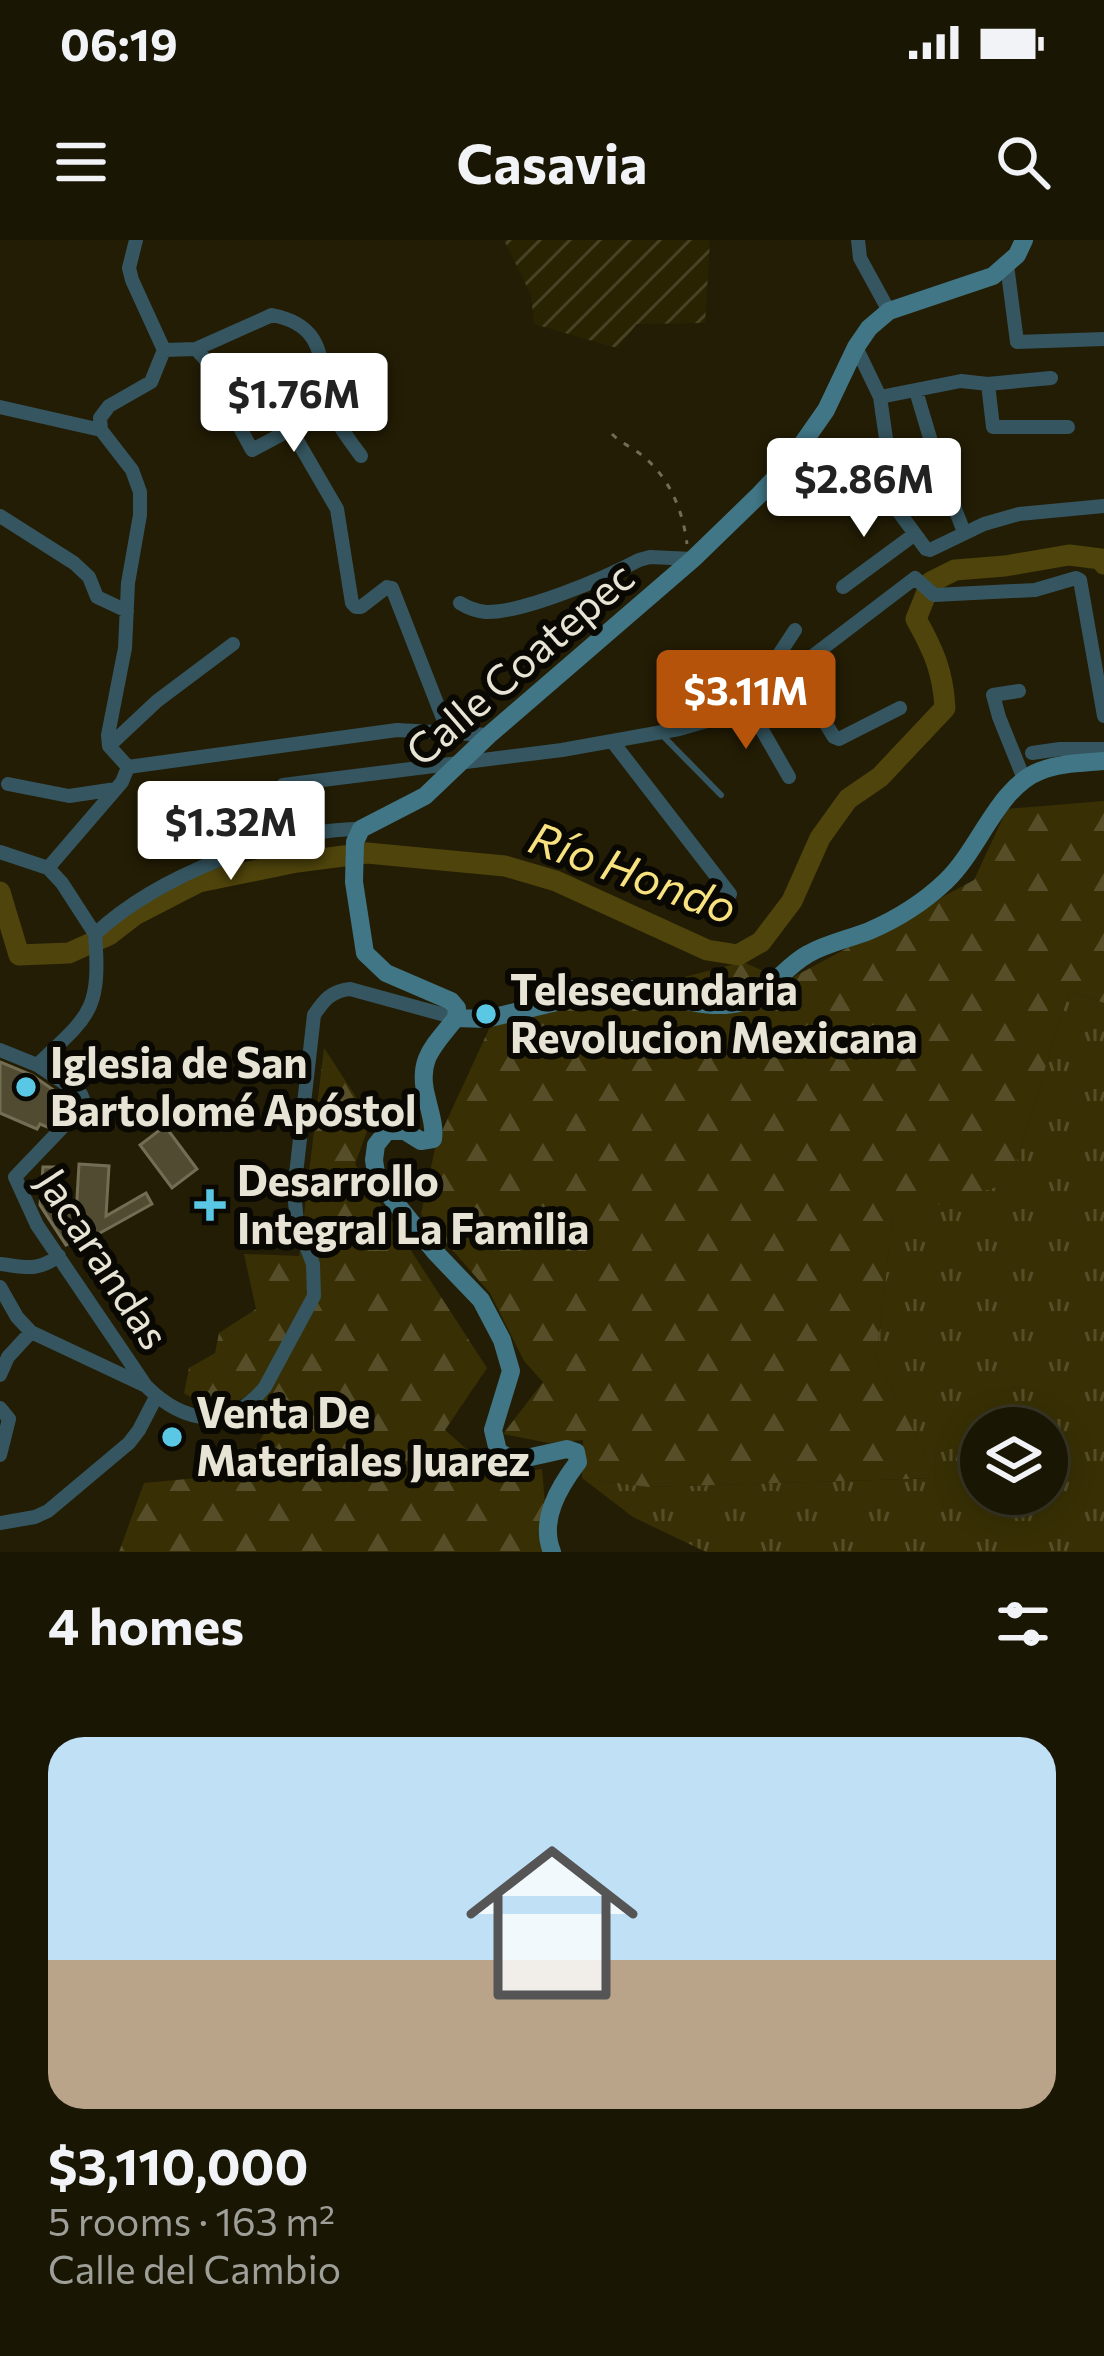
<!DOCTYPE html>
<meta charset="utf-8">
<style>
:root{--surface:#1a1604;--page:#231f0e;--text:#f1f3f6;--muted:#9f9f9a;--line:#383526;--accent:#b45309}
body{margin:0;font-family:Commissioner,sans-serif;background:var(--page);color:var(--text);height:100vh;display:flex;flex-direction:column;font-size:45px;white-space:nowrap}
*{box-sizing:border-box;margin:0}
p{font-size:39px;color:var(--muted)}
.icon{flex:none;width:66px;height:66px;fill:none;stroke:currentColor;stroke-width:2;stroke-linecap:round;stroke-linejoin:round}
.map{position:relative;height:1312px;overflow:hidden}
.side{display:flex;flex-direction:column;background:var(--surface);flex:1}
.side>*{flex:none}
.fabs{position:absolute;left:960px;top:1167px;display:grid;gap:24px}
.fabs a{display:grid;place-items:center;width:108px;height:108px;border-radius:50%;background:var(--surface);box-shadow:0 6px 30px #0003,0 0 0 3px var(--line);font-size:60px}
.price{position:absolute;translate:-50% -102px;padding:0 27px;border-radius:12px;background:#fff;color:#222;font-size:39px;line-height:78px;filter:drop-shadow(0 3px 6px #0008)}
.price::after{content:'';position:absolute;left:50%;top:72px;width:36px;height:27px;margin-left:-18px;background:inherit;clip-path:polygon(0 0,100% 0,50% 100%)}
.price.active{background:var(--accent);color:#fff}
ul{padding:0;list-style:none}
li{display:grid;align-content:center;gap:24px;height:636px;padding:0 48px}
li+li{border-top:3px solid var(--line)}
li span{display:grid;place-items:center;height:372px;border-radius:36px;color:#555}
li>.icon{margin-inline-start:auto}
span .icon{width:216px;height:216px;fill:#fffc;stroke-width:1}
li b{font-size:51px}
h2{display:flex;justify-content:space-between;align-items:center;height:144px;padding:0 48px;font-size:51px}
.status{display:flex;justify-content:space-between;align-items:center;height:84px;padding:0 60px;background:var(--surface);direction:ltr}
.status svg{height:33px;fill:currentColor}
header{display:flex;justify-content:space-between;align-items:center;height:156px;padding:0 48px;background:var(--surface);font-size:54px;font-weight:700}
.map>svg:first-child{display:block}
.industrial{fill:url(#industrial-furrows)}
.grass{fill:url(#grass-tufts);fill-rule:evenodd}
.forest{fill:url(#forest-firs)}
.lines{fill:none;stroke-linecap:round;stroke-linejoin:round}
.river{stroke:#4f440b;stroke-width:21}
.building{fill:#514b32;stroke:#736e53;stroke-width:3}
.path{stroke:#706c57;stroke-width:3;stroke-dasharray:6 9;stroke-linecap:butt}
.lane{stroke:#355660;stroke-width:6}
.street{stroke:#355660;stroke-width:14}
.secondary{stroke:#407686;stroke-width:18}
.poi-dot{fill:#5ac8e5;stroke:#0a0802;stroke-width:4.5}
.labels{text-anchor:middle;stroke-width:12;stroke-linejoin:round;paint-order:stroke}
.street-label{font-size:42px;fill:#e7e4d5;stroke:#0a0802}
.poi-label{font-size:42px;font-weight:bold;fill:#e7e4d5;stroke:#0a0802;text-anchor:start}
.water-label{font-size:45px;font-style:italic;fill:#f7e27f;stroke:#0a0802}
</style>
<div class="status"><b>06:19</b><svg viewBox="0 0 49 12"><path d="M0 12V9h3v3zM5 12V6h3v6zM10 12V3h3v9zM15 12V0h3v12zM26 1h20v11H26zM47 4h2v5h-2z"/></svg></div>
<header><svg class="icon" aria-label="menu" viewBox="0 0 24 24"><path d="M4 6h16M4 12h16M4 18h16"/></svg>Casavia<svg class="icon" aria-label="search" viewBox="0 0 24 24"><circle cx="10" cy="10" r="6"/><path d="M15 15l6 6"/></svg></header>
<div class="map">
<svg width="1104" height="1312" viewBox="0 0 1104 1312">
<defs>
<pattern id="industrial-furrows" width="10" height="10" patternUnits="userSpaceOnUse" patternTransform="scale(3)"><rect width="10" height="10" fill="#292302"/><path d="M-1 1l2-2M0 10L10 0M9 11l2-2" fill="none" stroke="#484326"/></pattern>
<pattern id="grass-tufts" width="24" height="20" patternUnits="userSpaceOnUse" patternTransform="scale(3)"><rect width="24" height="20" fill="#383004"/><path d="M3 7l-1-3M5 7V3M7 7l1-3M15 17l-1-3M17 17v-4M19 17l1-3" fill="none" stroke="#554e28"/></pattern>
<pattern id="forest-firs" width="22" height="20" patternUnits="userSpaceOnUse" patternTransform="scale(3)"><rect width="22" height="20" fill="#383004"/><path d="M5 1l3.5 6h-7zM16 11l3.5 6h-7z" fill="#554e28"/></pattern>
</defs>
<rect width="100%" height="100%" fill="#231d05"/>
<path class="industrial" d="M504,0H710L705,83L637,84L617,108L534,84L531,55Z"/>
<path class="grass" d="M1069,751L1104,763V1312H706L633,1277L582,1238L648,1247L937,1238L876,1118L893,977L1010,943ZM981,1188H1047V1254H981Z"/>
<path class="forest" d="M1104,561V763L1069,751L1010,943L893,978L876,1118L937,1238L648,1247L582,1238L583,1200L549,1203L503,1194L543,1142L524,1121L490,1053L421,974L436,904L490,787L743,722L786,741L974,640L1007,569Z
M324,808L371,880L355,924L487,1128L445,1190L497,1236L542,1229L549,1312H119L144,1243L240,1234L272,1180L249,1156L211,1170L184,1153L189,1128L215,1113L219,1093L256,1069L244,1014L299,1016Z"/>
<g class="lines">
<path class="river" d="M0,652L19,715L69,713L109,695L135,675L199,642L297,622L367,613L505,626L556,641L707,710L738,715L761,702L792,661L820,598L848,559L880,537L945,468C943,432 934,411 916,379L931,342L955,330L1005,326L1069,315L1101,319L1104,324"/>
</g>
<path class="building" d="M0,822L32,835L71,862L57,873L47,887L40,884L37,889L0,873Z
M165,886L197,929L172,948L140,905Z
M79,924L109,926L106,976L146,953L152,964L91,998L89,994L66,1005L40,965L43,927H54L51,970L66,960L76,976Z"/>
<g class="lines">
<path class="path" d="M612,194C622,204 634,208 644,217C670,239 683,271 687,304"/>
<path class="lane" d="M662,495L721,555"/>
<path class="street" d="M858,0L860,18L889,71
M1007,25L1017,102L1104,99
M856,107L880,157L896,268L926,309L930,310L984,284L1019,274L1104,266
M196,109L218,134L232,173L252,210L331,168
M164,110L196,109L272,75C329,86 318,125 330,166C336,183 350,201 361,216
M988,144L993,187H1068
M916,151L939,228L964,292
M880,157L961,141L988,144L1051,138
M0,167L101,190
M290,188L337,269L352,363L356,367H361L387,347L392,348L449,494
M0,276L74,323L89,337L97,357L127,371
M843,347L915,294
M460,363C468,368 476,371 486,372C523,373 605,338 639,320L650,317L693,319
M793,431L834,497L839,499L900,468
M1019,451L993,455L999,477L1024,539
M761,452L763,439L795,390
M746,462L789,537
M612,501L730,654
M109,506L108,495L125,408L128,343L140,275V252L132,230L101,190L100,178L109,166L151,142L164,110L132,40L129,28L136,0
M109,506L128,527L397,490L489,495
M109,506L157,461L233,404
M1032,513L1060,509H1104
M8,544L69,556L116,549
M283,545L562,510L679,489L714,479L793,431L915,338L934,355L1035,350L1076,338L1080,340L1104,476
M0,612L48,628L62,643L95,694
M48,628L122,542L128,527
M0,810L37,825L81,854L83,859L81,868L15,937
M37,825C90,775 101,771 95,694C157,636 276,589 361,589
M15,937L37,985L146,1146
M0,1024C26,1027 36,1032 59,1016
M0,1047L17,1077L31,1092L146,1146C184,1184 230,1191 265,1147L314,1056L313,1024L297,982L294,952L314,775C324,760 331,751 350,749L456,778
M0,1135L8,1117L31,1092
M0,1168L9,1179L0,1215
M0,1283L35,1277L48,1271L129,1203L139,1190L156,1157"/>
<path class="secondary" d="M456,778L457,768L451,761L386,733L365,713L354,642L355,602L361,589L425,556L489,495L693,319L760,254L789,223L826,170L856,107L869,88L889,71L993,36L1017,15L1024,0
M456,778C433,807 416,820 427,859C430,873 435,886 433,899L421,901L405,891H387L376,905L374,920L376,933L386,951L436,1013L481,1060L502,1100L511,1131L493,1190L498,1211L513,1221L567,1209L576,1212L578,1222C559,1247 539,1280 552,1312
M456,778L486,779L615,748C656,747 701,774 742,762C769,754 784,727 808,714C827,703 849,699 869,691C897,679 924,662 946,641C979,610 998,547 1040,531C1060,523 1083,523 1104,521"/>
</g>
<g class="poi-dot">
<circle cx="486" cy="774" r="12"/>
<circle cx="26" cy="847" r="12"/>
<path d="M204 947h12v12h12v12h-12v12h-12v-12h-12v-12h12z"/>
<circle cx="172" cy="1197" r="12"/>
</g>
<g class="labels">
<g class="street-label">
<text transform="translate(520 424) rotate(-41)" y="15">Calle Coatepec</text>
<text transform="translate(103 1019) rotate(57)" y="15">Jacarandas</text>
</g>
<g class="poi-label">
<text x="510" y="765">Telesecundaria<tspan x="510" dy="48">Revolucion Mexicana</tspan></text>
<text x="50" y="838">Iglesia de San<tspan x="50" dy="48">Bartolomé Apóstol</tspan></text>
<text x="237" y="956">Desarrollo<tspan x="237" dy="48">Integral La Familia</tspan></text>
<text x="196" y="1188">Venta De<tspan x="196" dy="48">Materiales Juarez</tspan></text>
</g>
<g class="water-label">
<text transform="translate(633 633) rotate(20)" y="16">Río Hondo</text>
</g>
</g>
</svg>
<div class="fabs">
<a><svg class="icon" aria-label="layers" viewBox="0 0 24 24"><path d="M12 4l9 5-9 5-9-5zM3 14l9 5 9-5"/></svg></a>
</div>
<b class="price" style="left:294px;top:215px">$1.76M</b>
<b class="price" style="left:864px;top:300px">$2.86M</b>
<b class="price active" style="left:746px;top:512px">$3.11M</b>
<b class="price" style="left:231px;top:643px">$1.32M</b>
</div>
<section class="side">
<h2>4 homes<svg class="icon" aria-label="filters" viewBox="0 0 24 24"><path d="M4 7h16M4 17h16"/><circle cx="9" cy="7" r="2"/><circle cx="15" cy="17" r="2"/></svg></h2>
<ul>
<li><span style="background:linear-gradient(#bfe0f5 60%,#b9a48a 0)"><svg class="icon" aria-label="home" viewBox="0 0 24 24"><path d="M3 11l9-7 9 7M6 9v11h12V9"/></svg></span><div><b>$3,110,000</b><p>5 rooms · 163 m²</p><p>Calle del Cambio</p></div></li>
</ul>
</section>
